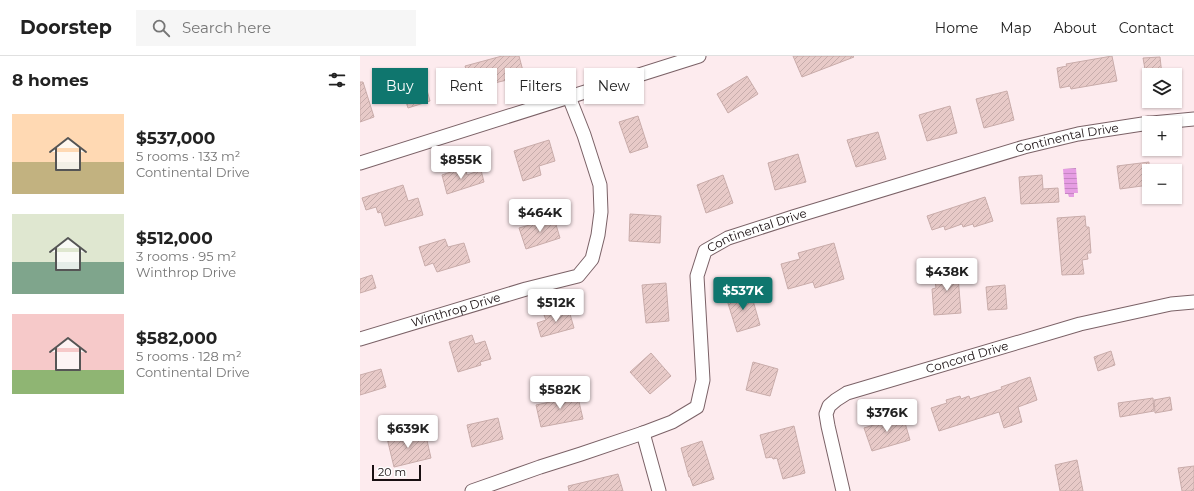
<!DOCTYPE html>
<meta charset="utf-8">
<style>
:root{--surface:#fff;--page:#f6f6f6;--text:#222;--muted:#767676;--line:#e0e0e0;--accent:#0f766e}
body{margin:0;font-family:Montserrat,sans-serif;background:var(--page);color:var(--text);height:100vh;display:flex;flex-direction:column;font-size:15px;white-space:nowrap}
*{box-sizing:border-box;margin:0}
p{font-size:13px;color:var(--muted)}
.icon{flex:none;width:22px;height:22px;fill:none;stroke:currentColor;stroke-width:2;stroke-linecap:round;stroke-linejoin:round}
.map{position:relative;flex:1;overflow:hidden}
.details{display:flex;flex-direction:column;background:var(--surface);width:360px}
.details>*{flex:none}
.banner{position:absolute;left:12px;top:12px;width:380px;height:36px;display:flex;gap:8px}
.tools{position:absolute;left:782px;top:12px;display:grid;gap:8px}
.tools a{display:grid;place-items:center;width:40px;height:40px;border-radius:0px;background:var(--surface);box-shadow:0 1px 3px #0004;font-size:20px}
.scale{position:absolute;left:12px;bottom:10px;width:49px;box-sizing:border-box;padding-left:4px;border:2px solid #190f11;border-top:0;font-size:11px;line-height:14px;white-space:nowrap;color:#190f11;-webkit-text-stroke:3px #fdfdfd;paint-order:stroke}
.price{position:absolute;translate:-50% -34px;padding:0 9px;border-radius:4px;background:#fff;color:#222;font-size:13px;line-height:26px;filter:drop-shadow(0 1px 2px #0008)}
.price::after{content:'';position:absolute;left:50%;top:24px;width:12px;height:9px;margin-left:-6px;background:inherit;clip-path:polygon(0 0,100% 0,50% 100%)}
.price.active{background:var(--accent);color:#fff}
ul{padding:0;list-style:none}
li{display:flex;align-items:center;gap:12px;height:100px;padding:0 12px}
li span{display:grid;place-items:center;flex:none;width:112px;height:80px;border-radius:0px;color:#555}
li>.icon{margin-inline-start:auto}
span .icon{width:48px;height:48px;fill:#fffc;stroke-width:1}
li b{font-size:17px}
h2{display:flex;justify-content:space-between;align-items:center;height:48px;padding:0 12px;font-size:17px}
.chip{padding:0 14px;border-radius:0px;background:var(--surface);box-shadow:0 1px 3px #0004;font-size:14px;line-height:36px}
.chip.active{background:var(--accent);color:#fff}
header{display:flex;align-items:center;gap:24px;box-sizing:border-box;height:56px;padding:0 20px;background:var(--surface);border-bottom:1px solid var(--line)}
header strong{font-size:19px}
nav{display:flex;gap:22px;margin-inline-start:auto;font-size:14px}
.search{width:280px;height:36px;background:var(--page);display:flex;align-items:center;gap:10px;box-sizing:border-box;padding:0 14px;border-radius:0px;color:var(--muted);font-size:15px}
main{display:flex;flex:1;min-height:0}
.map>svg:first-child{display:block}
.water{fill:url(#water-rules)}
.building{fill:url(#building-hatch);stroke:#c9acaa}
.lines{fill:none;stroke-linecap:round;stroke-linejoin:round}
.minor-casing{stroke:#7b6267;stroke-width:15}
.minor{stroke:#fff;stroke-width:13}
.labels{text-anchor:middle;stroke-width:4;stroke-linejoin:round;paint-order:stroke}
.street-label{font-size:12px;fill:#190f11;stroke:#fdfdfd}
</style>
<header>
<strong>Doorstep</strong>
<div class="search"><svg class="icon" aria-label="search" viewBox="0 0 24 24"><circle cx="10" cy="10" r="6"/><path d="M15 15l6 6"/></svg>Search here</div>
<nav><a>Home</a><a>Map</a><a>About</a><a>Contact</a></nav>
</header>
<main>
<section class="details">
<h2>8 homes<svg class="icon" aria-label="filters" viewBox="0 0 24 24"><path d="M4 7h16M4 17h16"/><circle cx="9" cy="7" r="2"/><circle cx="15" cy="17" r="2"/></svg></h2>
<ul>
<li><span style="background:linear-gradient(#ffd9b3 60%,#c2b280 0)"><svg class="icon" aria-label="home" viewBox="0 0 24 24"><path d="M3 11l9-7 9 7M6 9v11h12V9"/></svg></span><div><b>$537,000</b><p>5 rooms · 133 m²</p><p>Continental Drive</p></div></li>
<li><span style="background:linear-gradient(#dfe7d0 60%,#7fa58c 0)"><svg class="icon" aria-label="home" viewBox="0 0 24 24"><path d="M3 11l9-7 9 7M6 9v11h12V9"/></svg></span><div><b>$512,000</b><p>3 rooms · 95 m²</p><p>Winthrop Drive</p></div></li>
<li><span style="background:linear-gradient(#f6c9c9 70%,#8fb573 0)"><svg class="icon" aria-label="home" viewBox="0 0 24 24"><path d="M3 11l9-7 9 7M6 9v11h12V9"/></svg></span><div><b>$582,000</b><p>5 rooms · 128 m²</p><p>Continental Drive</p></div></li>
</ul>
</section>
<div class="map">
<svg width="834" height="435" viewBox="0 0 834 435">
<defs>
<pattern id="water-rules" width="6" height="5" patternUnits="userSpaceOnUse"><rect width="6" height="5" fill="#e69de3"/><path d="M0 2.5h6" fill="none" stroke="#c586c2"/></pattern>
<pattern id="building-hatch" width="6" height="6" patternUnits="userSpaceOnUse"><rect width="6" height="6" fill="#e8cac8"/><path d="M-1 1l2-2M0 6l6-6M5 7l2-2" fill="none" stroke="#c6acab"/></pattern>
</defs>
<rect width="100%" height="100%" fill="#fdebee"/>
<path class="water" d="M716,112L718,137H714V141H709L708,138H705L703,113Z"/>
<path class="building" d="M142,0H159L163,15L146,20L147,24L122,30L120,23L110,26L105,10Z
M433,0H493L494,1L442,21Z
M752,0L757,25L711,33L710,30L700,32L697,12L707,10L706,8Z
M800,1L802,19H786L783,2Z
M387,20L398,38L368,57L357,38Z
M0,26H3L14,61L0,66Z
M65,27L70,45L48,52L42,34Z
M647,35L654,64L624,72L616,43Z
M590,50L597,77L567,85L559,59Z
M278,60L288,91L270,97L259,66Z
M518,76L526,103L496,111L487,84Z
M189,84L195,105L179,110L181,119L163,125L154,95Z
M438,98L446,126L415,134L408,107Z
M789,106V129L760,133L757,110Z
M105,111L107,119L121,114L124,126L87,138L82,119Z
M363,119L373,147L346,157L337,129Z
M682,119L683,133L698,132L699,146L661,148L659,121Z
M43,129L48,145L58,142L63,159L25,170L21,156L18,157L16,151L6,154L2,142Z
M625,141L633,165L614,171L613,168L603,171L602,168L585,174L584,170L572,174L567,160Z
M270,158L301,160L300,187L269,185Z
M725,160L726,171H729L731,197H727L728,203L722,204L724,218L702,219L697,162Z
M194,162L200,182L166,193L159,172Z
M85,183L88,191L104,187L110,206L77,216L73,207L65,210L59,191Z
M474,187L484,223L455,232L453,226L428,233L421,208L440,203L438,197Z
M597,208L601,257L574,259L572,233L576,232L574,217L585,216V209Z
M12,219L16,232L0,237V223Z
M306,227L309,265L286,267L282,229Z
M645,229L647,253L628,254L626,231Z
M390,234L400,269L377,276L366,241Z
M208,251L214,272L181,281L177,267L186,264L184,259Z
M112,279L115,288L125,285L131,303L120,306L121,309L98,316L89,286Z
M751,295L755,309L738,315L734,301Z
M291,297L311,320L290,338L270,316Z
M393,306L418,313L410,340L386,334Z
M21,313L26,331L0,339V319Z
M670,321L677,344L658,351L662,366L644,372L639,356L579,375L571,352L587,347L586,344L600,340L601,343L609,340L610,343L642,333L641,331Z
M217,337L223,363L181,371L176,349L190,346L189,342Z
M810,341L812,354L795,357L794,344Z
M793,342L794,355L760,361L758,347Z
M534,360L535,363L543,360L550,384L512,395L504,372L520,367L519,365Z
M138,362L143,383L112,391L107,369Z
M434,370L445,417L423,423L417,402L413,403L412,401L406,402L400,379Z
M39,375L42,386L66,380L71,402L34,411L26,378Z
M342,385L354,423L333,430L330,421H329L321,392Z
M717,404L723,435H700L695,409Z
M834,410V435H822L818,412Z
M258,418L263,435H209L208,430Z"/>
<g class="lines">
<g class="minor-casing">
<g id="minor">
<path d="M792,67L834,63"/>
<path d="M0,107L339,0"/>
<path id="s1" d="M0,283L166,233L218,220L232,203L238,179L241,156L240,129L224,79L209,41"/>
<path d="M283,377L299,435"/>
<path id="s2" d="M112,435L180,411L221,398L283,377L312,366L337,351L343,324L337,220L345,195L368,182L433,161L664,91L718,78L789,67"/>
<path id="s3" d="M483,435L468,370L466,358L469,350L476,344L487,337L720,268L811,248L834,246"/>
</g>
</g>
<use href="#minor" class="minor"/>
</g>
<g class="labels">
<g class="street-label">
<text dy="4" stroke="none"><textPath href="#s2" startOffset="779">Continental Drive</textPath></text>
<text dy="4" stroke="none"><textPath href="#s2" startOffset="455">Continental Drive</textPath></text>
<text dy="4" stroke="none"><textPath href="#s1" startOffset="100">Winthrop Drive</textPath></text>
<text dy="4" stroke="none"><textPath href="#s3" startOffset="235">Concord Drive</textPath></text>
</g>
</g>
</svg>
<div class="tools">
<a><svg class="icon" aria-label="layers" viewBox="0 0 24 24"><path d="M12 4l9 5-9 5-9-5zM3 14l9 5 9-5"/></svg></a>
<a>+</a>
<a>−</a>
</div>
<div class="scale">20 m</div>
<b class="price" style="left:101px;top:124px">$855K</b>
<b class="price" style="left:180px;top:177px">$464K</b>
<b class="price" style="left:587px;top:236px">$438K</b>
<b class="price active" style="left:383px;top:255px">$537K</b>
<b class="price" style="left:196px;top:267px">$512K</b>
<b class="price" style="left:200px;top:354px">$582K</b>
<b class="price" style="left:527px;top:377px">$376K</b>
<b class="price" style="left:48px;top:393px">$639K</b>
<div class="banner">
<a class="chip active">Buy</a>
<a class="chip">Rent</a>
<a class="chip">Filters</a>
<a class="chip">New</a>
</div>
</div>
</main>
